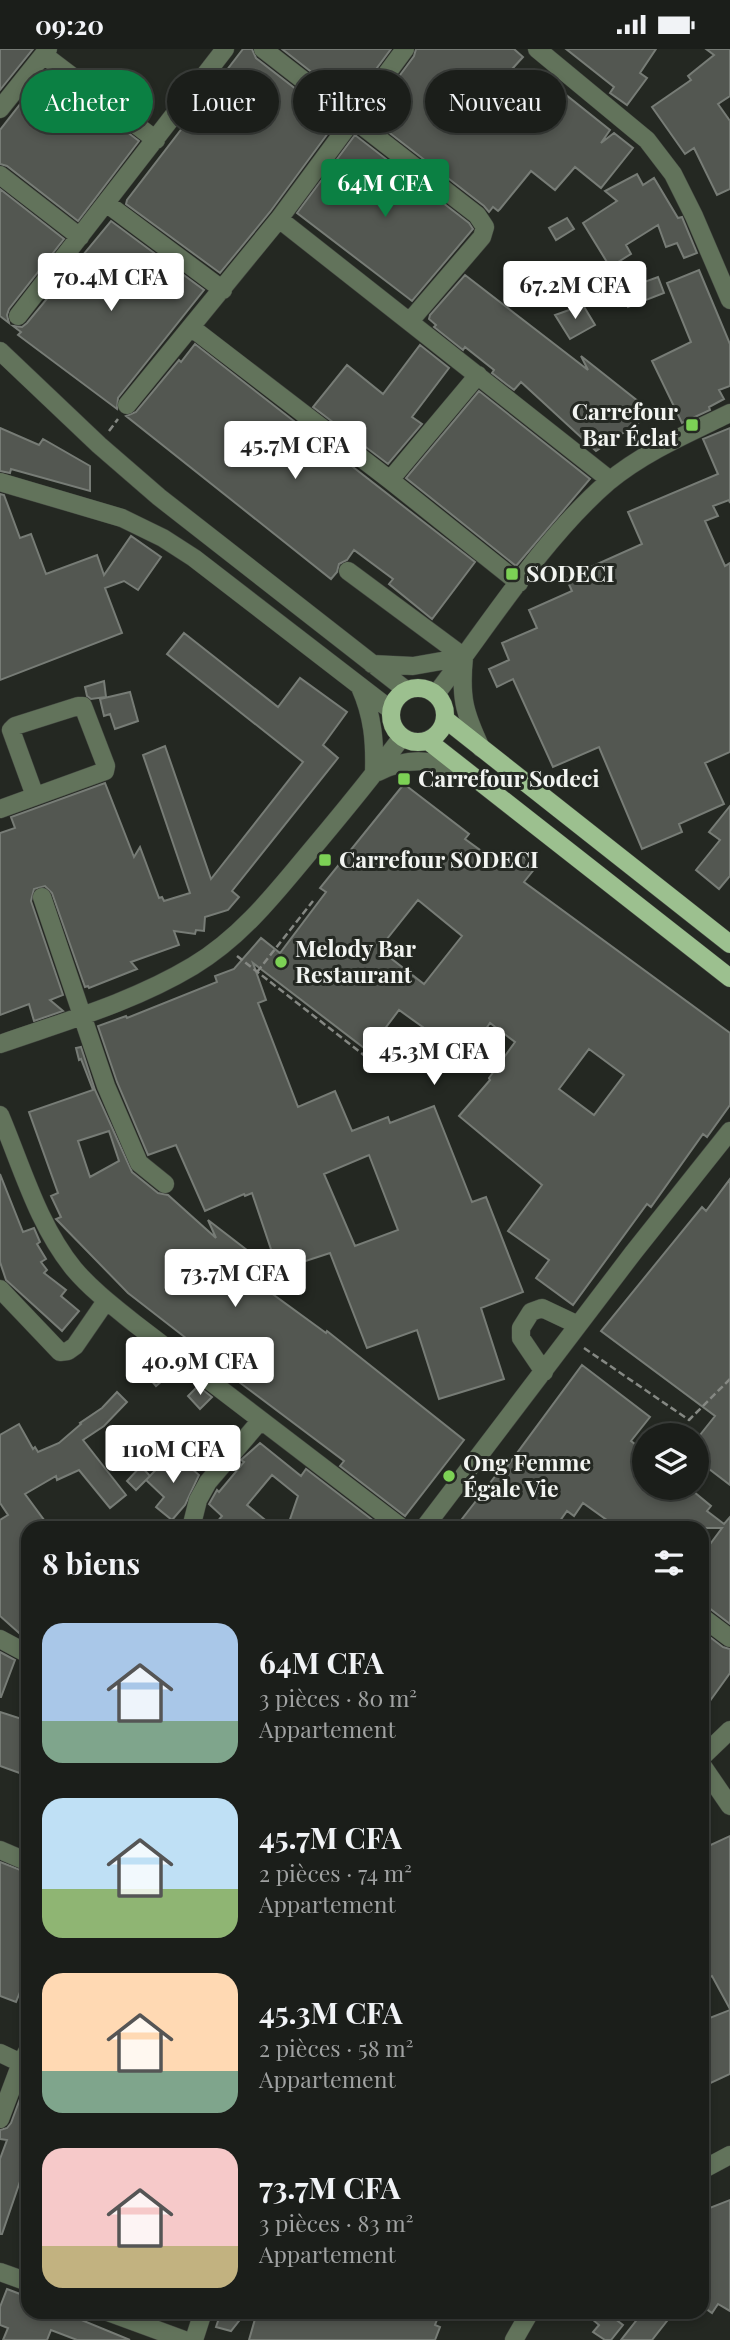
<!DOCTYPE html>
<html lang="fr">
<meta charset="utf-8">
<style>
:root{--surface:#1b1e1a;--page:#282b27;--text:#f1f3f6;--muted:#a0a2a2;--line:#393c39;--accent:#0b8043}
body{margin:0;font-family:"Playfair Display",serif;background:var(--page);color:var(--text);height:100vh;display:flex;flex-direction:column;font-size:26px;white-space:nowrap}
*{box-sizing:border-box;margin:0}
p{font-size:23px;color:var(--muted)}
.icon{flex:none;width:38px;height:38px;fill:none;stroke:currentColor;stroke-width:2;stroke-linecap:round;stroke-linejoin:round}
.map{position:relative;flex:1;overflow:hidden}
.side{position:absolute;left:21px;top:1472px;width:688px;height:798px;display:flex;flex-direction:column;background:var(--surface);border-radius:21px;box-shadow:0 4px 10px #0003,0 0 0 2px var(--line)}
.side>*{flex:none}
.guide{position:absolute;left:21px;top:21px;width:690px;height:63px;display:flex;gap:14px}
.controls{position:absolute;left:632px;top:1374px;display:grid;gap:14px}
.controls a{display:grid;place-items:center;width:77px;height:77px;border-radius:50%;background:var(--surface);box-shadow:0 4px 10px #0003,0 0 0 2px var(--line);font-size:35px}
.price{position:absolute;translate:-50% -60px;padding:0 16px;border-radius:7px;background:#fff;color:#222;font-size:23px;line-height:46px;filter:drop-shadow(0 2px 4px #0008)}
.price::after{content:'';position:absolute;left:50%;top:42px;width:21px;height:16px;margin-left:-10px;background:inherit;clip-path:polygon(0 0,100% 0,50% 100%)}
.price.active{background:var(--accent);color:#fff}
ul{padding:0;list-style:none}
li{display:flex;align-items:center;gap:21px;height:175px;padding:0 21px}
li span{display:grid;place-items:center;flex:none;width:196px;height:140px;border-radius:21px;color:#555}
li>.icon{margin-inline-start:auto}
span .icon{width:84px;height:84px;fill:#fffc;stroke-width:1}
li b{font-size:30px}
h2{display:flex;justify-content:space-between;align-items:center;height:84px;padding:0 21px;font-size:30px}
.chip{padding:0 24px;border-radius:32px;background:var(--surface);box-shadow:0 4px 10px #0003,0 0 0 2px var(--line);font-size:24px;line-height:63px}
.chip.active{background:var(--accent);color:#fff}
.status{display:flex;justify-content:space-between;align-items:center;height:49px;padding:0 35px;background:var(--surface);direction:ltr}
.status svg{height:19px;fill:currentColor}
.map>svg:first-child{display:block}
.building{fill:#535751;stroke:#777c76;stroke-width:2;fill-rule:evenodd}
.lines{fill:none;stroke-linecap:round;stroke-linejoin:round}
.minor-casing{stroke:#41453f;stroke-width:19}
.major-casing{stroke:#41453f;stroke-width:19}
.path{stroke:#858883;stroke-width:2.5;stroke-dasharray:7 3.5;stroke-linecap:butt}
.minor{stroke:#62735b;stroke-width:18}
.major{stroke:#9cc08f;stroke-width:18}
.poi-dot{fill:#7cd155;stroke:#242822;stroke-width:2.5}
.labels{text-anchor:middle;stroke-width:6;stroke-linejoin:round;paint-order:stroke}
.poi-label{font-size:23px;font-weight:bold;fill:#f2f4f1;stroke:#242822;text-anchor:start}
</style>
<div class="status"><b>09:20</b><svg viewBox="0 0 49 12"><path d="M0 12V9h3v3zM5 12V6h3v6zM10 12V3h3v9zM15 12V0h3v12zM26 1h20v11H26zM47 4h2v5h-2z"/></svg></div>
<div class="map">
<svg width="730" height="2291" viewBox="0 0 730 2291">
<rect width="100%" height="100%" fill="#242822"/>
<path class="building" d="M0,0H33L0,41Z
M243,0H252L256,9L337,72L270,163L220,224L126,155L127,151Z
M282,0H391L351,54Z
M416,0H514L523,8L513,19L538,40L546,30L610,81L601,94L614,84L633,99L601,139L575,118L555,141L531,122L500,160L498,162L493,158L489,163L484,157L369,68L414,7Z
M566,0H656L640,24L647,29L627,56L610,44L614,38Z
M706,0H730V47L718,55L730,72V140L717,146L694,99L685,105L652,58L691,31L688,27L714,6Z
M46,22L139,92L78,172L7,117L0,115V81Z
M355,86L469,174L473,180L412,252L297,164Z
M637,125L643,136L654,129L678,169L682,168L697,204L684,209L677,194L666,198L658,176L626,196L631,205L610,218L583,174L617,152L605,142Z
M0,140L64,190L9,260L7,266L9,274L0,267Z
M567,169L574,180L556,191L549,179Z
M111,172L204,241L118,349L117,360L18,286L21,283L13,277L22,278L27,274Z
M699,221L730,295V337L719,341L724,350L709,358L710,361L682,374L652,312L691,293L667,234Z
M564,224L574,241L549,256L539,239Z
M465,226L588,321L581,307L653,364L596,402L521,333L514,341L492,324L494,321L465,298L463,301L434,278L436,276L429,270L430,266Z
M658,228L664,244L628,258L622,241Z
M583,256L595,276L570,290L555,266Z
M195,295L475,513L432,570L389,535L393,530L354,501L347,511L339,515L337,523L331,530L126,367L136,363L179,311L181,313Z
M420,296L449,319L412,368L422,375L388,415L313,358L347,316L383,345Z
M479,342L590,430L516,517L406,429Z
M0,379L39,396L43,390L90,417V442L11,420L10,424L0,422Z
M730,379V454L729,451L713,457L718,467L705,472L725,517L730,514V703L705,714L724,755L679,775L682,783L642,800L599,698L553,718L513,630L497,638L489,620L509,611L502,594L537,579L529,561L572,542L566,529L642,495L628,463L718,425L703,390Z
M0,445L4,446L20,489L31,485L46,525L97,506L104,526L131,487L161,508L138,541L124,532L105,539L122,584L0,631Z
M184,584L278,658L300,629L347,663L323,696L338,709L232,842L239,848L228,861L205,868L204,882L196,881L195,885L174,882L179,896L131,913L137,920L89,939L88,937L85,938L52,844L45,837L34,840L31,852L63,946L50,951L63,962L34,972L29,955L0,966V784L15,779L11,768L105,734L134,808L140,798L159,849L162,848L164,852L190,844L143,706L165,697L211,830L303,713L167,605Z
M104,632L106,648L91,650L87,647L85,638Z
M130,643L138,672L115,680L110,665L104,667L100,650Z
M404,735L469,785L465,790L505,819L517,803L536,818L524,833L730,984V1056L707,1088L703,1085L651,1158L647,1155L573,1256L536,1229L549,1211L508,1182L542,1136L459,1067L490,1031L489,1029L515,993L490,974L466,1009L399,961L368,1002L253,914L266,951L258,954L298,1058L335,1042L352,1082L388,1068L390,1074L434,1057L472,1153L486,1148L523,1243L481,1259L504,1330L439,1350L417,1281L367,1299L330,1204L278,1221L252,1144L245,1147L244,1145L205,1162L176,1096L148,1106L117,1033L98,977L126,967L127,969L217,933L215,927L234,920L261,889L280,904L326,843L320,839ZM418,851L462,887L424,935L379,900ZM589,1000L624,1026L594,1066L559,1040ZM369,1106L398,1181L355,1197L324,1125Z
M730,757V827L719,840L696,821L720,791L709,783Z
M81,998L95,1041L132,1123L158,1144L168,1146L216,1189L208,1171L274,1222L252,1230L326,1284L327,1282L464,1391L405,1467L340,1417L344,1412L203,1306L204,1303L128,1244L56,1170L61,1168L51,1147L58,1144L29,1063L93,1041L81,1010L79,1011L76,999ZM109,1082L119,1112L90,1128L78,1092Z
M0,1125L23,1183L34,1179L40,1193L37,1195L46,1210L41,1213L47,1221L44,1224L66,1241L61,1247L79,1262L62,1282L6,1231L0,1213Z
M730,1130V1436L696,1410V1391L715,1367L601,1282L702,1158L706,1162Z
M145,1297L176,1320L156,1337L133,1310Z
M582,1316L650,1368L631,1392L644,1402V1438H688L711,1457L707,1462L724,1475L730,1468V1575L709,1559L702,1557V1506L722,1479H618L583,1454L574,1467L567,1462L555,1479H455L500,1421L503,1423Z
M198,1337L212,1348L200,1360L188,1347Z
M117,1343L127,1353L104,1377L83,1391L126,1446L110,1459L79,1421L57,1431L56,1427L25,1445L50,1479H28V1592L0,1567V1471L8,1466L0,1454V1386L19,1375L33,1400L35,1398L38,1403L59,1394L81,1375L80,1374L102,1359Z
M222,1379L232,1387L224,1397L214,1388Z
M260,1394L301,1427L306,1420L383,1479H287L298,1447L272,1426L247,1456L275,1479H212L222,1467L209,1455L217,1441L219,1443L244,1413L241,1411Z
M172,1404L188,1420L190,1418L199,1426L185,1456L172,1471L156,1458L164,1448L146,1431Z
M141,1417L150,1427L136,1441L127,1432Z
M702,1582L723,1598L730,1600V1624L702,1663Z
M0,1603L15,1611L1,1648H0Z
M0,1663L28,1672V1727L0,1717Z
M730,1787V1960L712,1927L702,1932V1800Z
M0,1813L28,1824V1883L23,1895L28,1897V1923L16,1953L0,1947Z
M730,1961V2025L702,2038V1972Z
M28,2028V2109L2,2185H0V2110L7,2091L0,2090V2081L7,2079L11,2074Z
M730,2151V2262L718,2255L712,2264L702,2257V2162Z
M7,2240L28,2248V2263H76L74,2268L130,2291H77L51,2281L47,2291H3L8,2279L0,2276V2258Z
M221,2263H246L231,2282L216,2278Z
M257,2263H440L435,2276L440,2278L435,2291H249Z
M584,2263H606L623,2276L611,2291H605L593,2283L599,2276Z
M643,2263H674L652,2291H621Z"/>
<g class="lines">
<g class="minor-casing">
<path id="minor" d="M263,0L477,166L485,178L482,188L410,272
M537,0L647,91L673,125L694,167L730,251
M44,6L156,91
M0,60L48,0
M0,126L80,188
M106,154L223,241
M279,170L610,431
M18,267L225,0
M192,279L390,431L519,534
M0,302L99,396L159,448L406,641
M127,356L279,170L405,0
M390,431L478,326
M0,433L122,469L163,489L194,509L391,661
M348,522L464,608
M464,608C460,648 464,663 481,699
M372,615L413,617L464,608
M360,638C373,667 375,693 374,724
M436,645C488,577 544,488 608,433C644,403 689,384 730,364
M378,723C410,707 431,711 465,722
M0,760L105,722L106,717L83,657H78L15,677L11,681L35,747
M42,848L106,1037L139,1114L165,1135
M0,995C66,972 133,953 193,917C240,889 274,846 308,805C340,767 372,728 402,688
M0,1066C22,1118 38,1176 74,1220C91,1240 113,1257 134,1274L402,1479
M0,1240L60,1303L68,1302L75,1297L106,1252
M544,1323L521,1289V1279L531,1263L542,1259L578,1276
M191,1479L198,1451L208,1433L261,1371
M424,1479L633,1204L730,1082
M702,1568L730,1589
M0,1590L28,1605
M702,1708L730,1681
M702,1716L730,1757
M0,1801L28,1813
M0,2004L21,2014
M0,2070L21,2014L28,2001
M702,2121L730,2106
M0,2223L28,2233
M108,2263L184,2291
M194,2291L203,2263
M514,2291L530,2263"/>
</g>
<g class="major-casing">
<path id="major" d="M391 666a27 27 0 1 1 54 0a27 27 0 1 1-54 0Z
M445,670L730,895
M428,692L730,929"/>
</g>
<path class="path" d="M109,382L118,370
M237,907L369,1010
M257,923L313,852
M584,1299L689,1371L730,1330"/>
<use href="#minor" class="minor"/>
<use href="#major" class="major"/>
</g>
<g class="poi-dot">
<rect x="685" y="369" width="14" height="14" rx="3.5"/>
<rect x="505" y="518" width="14" height="14" rx="3.5"/>
<rect x="397" y="723" width="14" height="14" rx="3.5"/>
<rect x="318" y="804" width="14" height="14" rx="3.5"/>
<circle cx="281" cy="913" r="7"/>
<circle cx="449" cy="1427" r="7"/>
</g>
<g class="labels">
<g class="poi-label">
<text x="678" y="371" text-anchor="end">Carrefour<tspan x="678" dy="26">Bar Éclat</tspan></text>
<text x="526" y="533">SODECI</text>
<text x="418" y="738">Carrefour Sodeci</text>
<text x="339" y="819">Carrefour SODECI</text>
<text x="295" y="908">Melody Bar<tspan x="295" dy="26">Restaurant</tspan></text>
<text x="463" y="1422">Ong Femme<tspan x="463" dy="26">Égale Vie</tspan></text>
</g>
</g>
</svg>
<div class="controls">
<a><svg class="icon" aria-label="layers" viewBox="0 0 24 24"><path d="M12 4l9 5-9 5-9-5zM3 14l9 5 9-5"/></svg></a>
</div>
<b class="price active" style="left:385px;top:170px">64M CFA</b>
<b class="price" style="left:111px;top:264px">70.4M CFA</b>
<b class="price" style="left:575px;top:272px">67.2M CFA</b>
<b class="price" style="left:295px;top:432px">45.7M CFA</b>
<b class="price" style="left:434px;top:1038px">45.3M CFA</b>
<b class="price" style="left:235px;top:1260px">73.7M CFA</b>
<b class="price" style="left:200px;top:1348px">40.9M CFA</b>
<b class="price" style="left:173px;top:1436px">110M CFA</b>
<div class="guide">
<a class="chip active">Acheter</a>
<a class="chip">Louer</a>
<a class="chip">Filtres</a>
<a class="chip">Nouveau</a>
</div>
<section class="side">
<h2>8 biens<svg class="icon" aria-label="filters" viewBox="0 0 24 24"><path d="M4 7h16M4 17h16"/><circle cx="9" cy="7" r="2"/><circle cx="15" cy="17" r="2"/></svg></h2>
<ul>
<li><span style="background:linear-gradient(#a9c7e8 70%,#7fa58c 0)"><svg class="icon" aria-label="home" viewBox="0 0 24 24"><path d="M3 11l9-7 9 7M6 9v11h12V9"/></svg></span><div><b>64M CFA</b><p>3 pièces · 80 m²</p><p>Appartement</p></div></li>
<li><span style="background:linear-gradient(#bfe0f5 65%,#8fb573 0)"><svg class="icon" aria-label="home" viewBox="0 0 24 24"><path d="M3 11l9-7 9 7M6 9v11h12V9"/></svg></span><div><b>45.7M CFA</b><p>2 pièces · 74 m²</p><p>Appartement</p></div></li>
<li><span style="background:linear-gradient(#ffd9b3 70%,#7fa58c 0)"><svg class="icon" aria-label="home" viewBox="0 0 24 24"><path d="M3 11l9-7 9 7M6 9v11h12V9"/></svg></span><div><b>45.3M CFA</b><p>2 pièces · 58 m²</p><p>Appartement</p></div></li>
<li><span style="background:linear-gradient(#f6c9c9 70%,#c2b280 0)"><svg class="icon" aria-label="home" viewBox="0 0 24 24"><path d="M3 11l9-7 9 7M6 9v11h12V9"/></svg></span><div><b>73.7M CFA</b><p>3 pièces · 83 m²</p><p>Appartement</p></div></li>
</ul>
</section>
</div>
